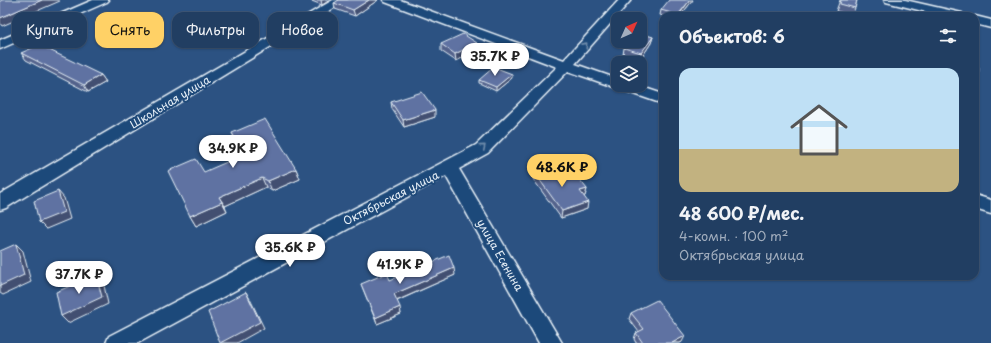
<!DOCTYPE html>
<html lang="ru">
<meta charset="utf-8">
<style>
:root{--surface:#213e62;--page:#2d496b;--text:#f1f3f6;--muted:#a2aebe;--line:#3e5777;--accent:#ffd166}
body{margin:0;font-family:"Playpen Sans",sans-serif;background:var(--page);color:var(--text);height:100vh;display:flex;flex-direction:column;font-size:15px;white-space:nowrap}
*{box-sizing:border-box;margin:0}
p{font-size:13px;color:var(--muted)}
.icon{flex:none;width:22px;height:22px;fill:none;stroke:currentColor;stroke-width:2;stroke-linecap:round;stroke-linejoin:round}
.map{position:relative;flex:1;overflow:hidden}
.drawer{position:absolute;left:659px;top:12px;width:320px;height:268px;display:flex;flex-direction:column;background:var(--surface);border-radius:12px;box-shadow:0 1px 3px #0004,0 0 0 1px var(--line)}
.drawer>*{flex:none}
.banner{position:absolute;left:12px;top:12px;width:380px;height:36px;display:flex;gap:8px}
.needle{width:26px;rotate:45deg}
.fabs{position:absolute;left:611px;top:12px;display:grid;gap:8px}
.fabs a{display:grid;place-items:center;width:36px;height:36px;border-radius:8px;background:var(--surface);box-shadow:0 1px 3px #0004,0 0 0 1px var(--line);font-size:20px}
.price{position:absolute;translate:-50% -34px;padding:0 9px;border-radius:14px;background:#fff;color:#222;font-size:13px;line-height:26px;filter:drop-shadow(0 1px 2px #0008)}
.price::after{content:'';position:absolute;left:50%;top:24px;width:12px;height:9px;margin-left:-6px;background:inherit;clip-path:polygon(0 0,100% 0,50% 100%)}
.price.active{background:var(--accent);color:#111}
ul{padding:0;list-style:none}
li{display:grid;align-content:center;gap:8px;height:212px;padding:0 20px}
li+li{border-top:1px solid var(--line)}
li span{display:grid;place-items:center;height:124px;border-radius:12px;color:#555}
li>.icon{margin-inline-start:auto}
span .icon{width:72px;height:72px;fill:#fffc;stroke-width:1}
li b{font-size:17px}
h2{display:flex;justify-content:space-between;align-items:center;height:48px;padding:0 20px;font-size:17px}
.chip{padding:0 14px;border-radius:12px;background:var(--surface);box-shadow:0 1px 3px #0004,0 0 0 1px var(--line);font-size:14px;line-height:36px}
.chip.active{background:var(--accent);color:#111}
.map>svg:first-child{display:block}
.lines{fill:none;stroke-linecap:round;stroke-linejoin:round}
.street-casing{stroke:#e8f1f8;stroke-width:3}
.street{fill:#1f4a7a;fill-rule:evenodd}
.wall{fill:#52628b;stroke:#e8f1f8}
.shaded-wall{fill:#425071;stroke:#e8f1f8}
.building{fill:#5f72a2;stroke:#e8f1f8}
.oneway{stroke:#6f8dac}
.labels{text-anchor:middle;stroke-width:4;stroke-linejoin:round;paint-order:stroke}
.street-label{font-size:11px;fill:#e8f1f8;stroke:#1f4a7a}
</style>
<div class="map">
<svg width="991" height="343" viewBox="0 0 991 343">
<rect width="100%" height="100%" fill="#2c5282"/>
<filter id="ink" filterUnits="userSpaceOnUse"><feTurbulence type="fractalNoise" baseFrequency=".025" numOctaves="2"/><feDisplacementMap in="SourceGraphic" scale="8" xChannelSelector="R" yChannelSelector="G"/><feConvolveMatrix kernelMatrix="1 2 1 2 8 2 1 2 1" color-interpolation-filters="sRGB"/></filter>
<g filter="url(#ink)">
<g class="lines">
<g class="street-casing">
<path id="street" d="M93,0H109L107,2L0,49V40Z
M333,0H347L6,208L0,210V194Z
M383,0H400L564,60L619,0H631L575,64L618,79V85H636L663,94V104L568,71L488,153L459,169L562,343H539L446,176L138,343H106L109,336L476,145L557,67L385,2Z
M884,0H905L962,13L964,16H943L886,2Z
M975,16L991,20V28L975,24Z
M975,195L991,200V214L975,209Z"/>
</g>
<use href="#street" class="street"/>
</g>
<path class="wall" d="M309,0H330L322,5Z
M378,0L355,16L335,9L334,3Z
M693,0L680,16H663L660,15L661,10Z
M840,0H857L855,8L852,15L836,11Z
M653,37L651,43L640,60L623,55L624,48Z
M477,43L478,50L456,61L441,51V44Z
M21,53L101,75L106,82L88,92L26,60Z
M975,67L978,84L975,88Z
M512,78L496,91L479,83V80Z
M391,102L435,117L404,127L392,109Z
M232,133L296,169L300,179L272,191L266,187L225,206L227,211L196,226L190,216L244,155L236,142Z
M534,172L566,178L587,189L585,196H584L587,209L561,218L533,179Z
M455,275L397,301L401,314L377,324L361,284L390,280Z
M631,313L682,342L680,343H636L634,339L636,333L639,332L629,319Z"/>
<path class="shaded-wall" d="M42,0H59L60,1L2,26L0,23V18Z
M321,0H330L322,5Z
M369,0H378L355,16L353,10Z
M690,0H693L680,16H678Z
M653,37L651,43L640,60L641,53Z
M477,43L478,50L456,61L455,54Z
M512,74V78L496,91V87Z
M101,75L106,82L88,92L84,85Z
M435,110V117L404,127L403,120Z
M296,169L300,179L272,191L268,181Z
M262,178L266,187L225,206L219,197Z
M587,189L585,196L579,198L580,191Z
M58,191L64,198L70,219L46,229L39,222Z
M222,202L227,211L196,226L190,216Z
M588,202L587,209L561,218L562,211Z
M16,244L23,251L31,282L3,295L0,293V286Z
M454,268L455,275L396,301L394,294Z
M96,275L103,281L108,304L68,323L61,316Z
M246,292L250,299L264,328L237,343H221Z
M400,307L401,314L377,324L375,318Z
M685,336L682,342L680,343H671Z"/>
<path class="building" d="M2,0H42L0,18V1Z
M339,0H369L353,10L334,3Z
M669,0H690L678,15L661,10Z
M841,0H857L855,8L840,4Z
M640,33L653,37L641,53L624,48L629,41H640Z
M463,34L477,43L455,54L441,44Z
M39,45L101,75L84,85L21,53Z
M494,67L512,74L496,87L479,80Z
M975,67L979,68L978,84L975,83Z
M422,92L435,110L403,120L391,102Z
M265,119L296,169L268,181L262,178L219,197L222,202L190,216L168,171L196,159L204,172L245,154L232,133Z
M556,165L566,178L576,175L587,189L580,191L588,202L562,211L534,172Z
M58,191L64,212L39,222L34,201Z
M16,244L24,275L0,286V251Z
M449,255L454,268L394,294L400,307L375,318L361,284L387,273L390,280Z
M96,275L102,297L61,316L56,292Z
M246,292L260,322L220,343L208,312Z
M657,300L685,336L672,343H643L636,333L644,329L631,313Z"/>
<defs><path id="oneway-chevron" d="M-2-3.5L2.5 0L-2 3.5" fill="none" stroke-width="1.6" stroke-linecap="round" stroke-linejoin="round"/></defs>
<g class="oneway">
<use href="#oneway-chevron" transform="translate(585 45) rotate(-48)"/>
<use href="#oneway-chevron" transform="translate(483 147) rotate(-40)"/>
</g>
</g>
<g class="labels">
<g class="street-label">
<text transform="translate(170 102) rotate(-31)" y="4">Школьная улица</text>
<text transform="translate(391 198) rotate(-27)" y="4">Октябрьская улица</text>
<text transform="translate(500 255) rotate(60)" y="4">улица Есенина</text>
</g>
</g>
</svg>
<div class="fabs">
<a><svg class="needle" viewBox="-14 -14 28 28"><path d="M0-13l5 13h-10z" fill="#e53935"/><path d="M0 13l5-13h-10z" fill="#a2aebe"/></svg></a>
<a><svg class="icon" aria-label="layers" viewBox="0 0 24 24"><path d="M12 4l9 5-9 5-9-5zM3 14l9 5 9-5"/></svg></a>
</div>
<b class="price" style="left:495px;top:77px">35.7K ₽</b>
<b class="price" style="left:233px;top:169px">34.9K ₽</b>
<b class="price active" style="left:562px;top:188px">48.6K ₽</b>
<b class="price" style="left:290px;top:268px">35.6K ₽</b>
<b class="price" style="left:400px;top:285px">41.9K ₽</b>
<b class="price" style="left:79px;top:295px">37.7K ₽</b>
<div class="banner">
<a class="chip">Купить</a>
<a class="chip active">Снять</a>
<a class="chip">Фильтры</a>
<a class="chip">Новое</a>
</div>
<section class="drawer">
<h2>Объектов: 6<svg class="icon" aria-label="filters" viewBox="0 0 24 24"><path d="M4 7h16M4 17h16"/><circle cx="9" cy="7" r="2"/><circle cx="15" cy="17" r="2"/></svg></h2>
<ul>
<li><span style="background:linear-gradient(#bfe0f5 65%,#c2b280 0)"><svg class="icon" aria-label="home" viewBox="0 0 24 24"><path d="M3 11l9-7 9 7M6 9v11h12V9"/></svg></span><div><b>48 600 ₽/мес.</b><p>4-комн. · 100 m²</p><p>Октябрьская улица</p></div></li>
</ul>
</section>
</div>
